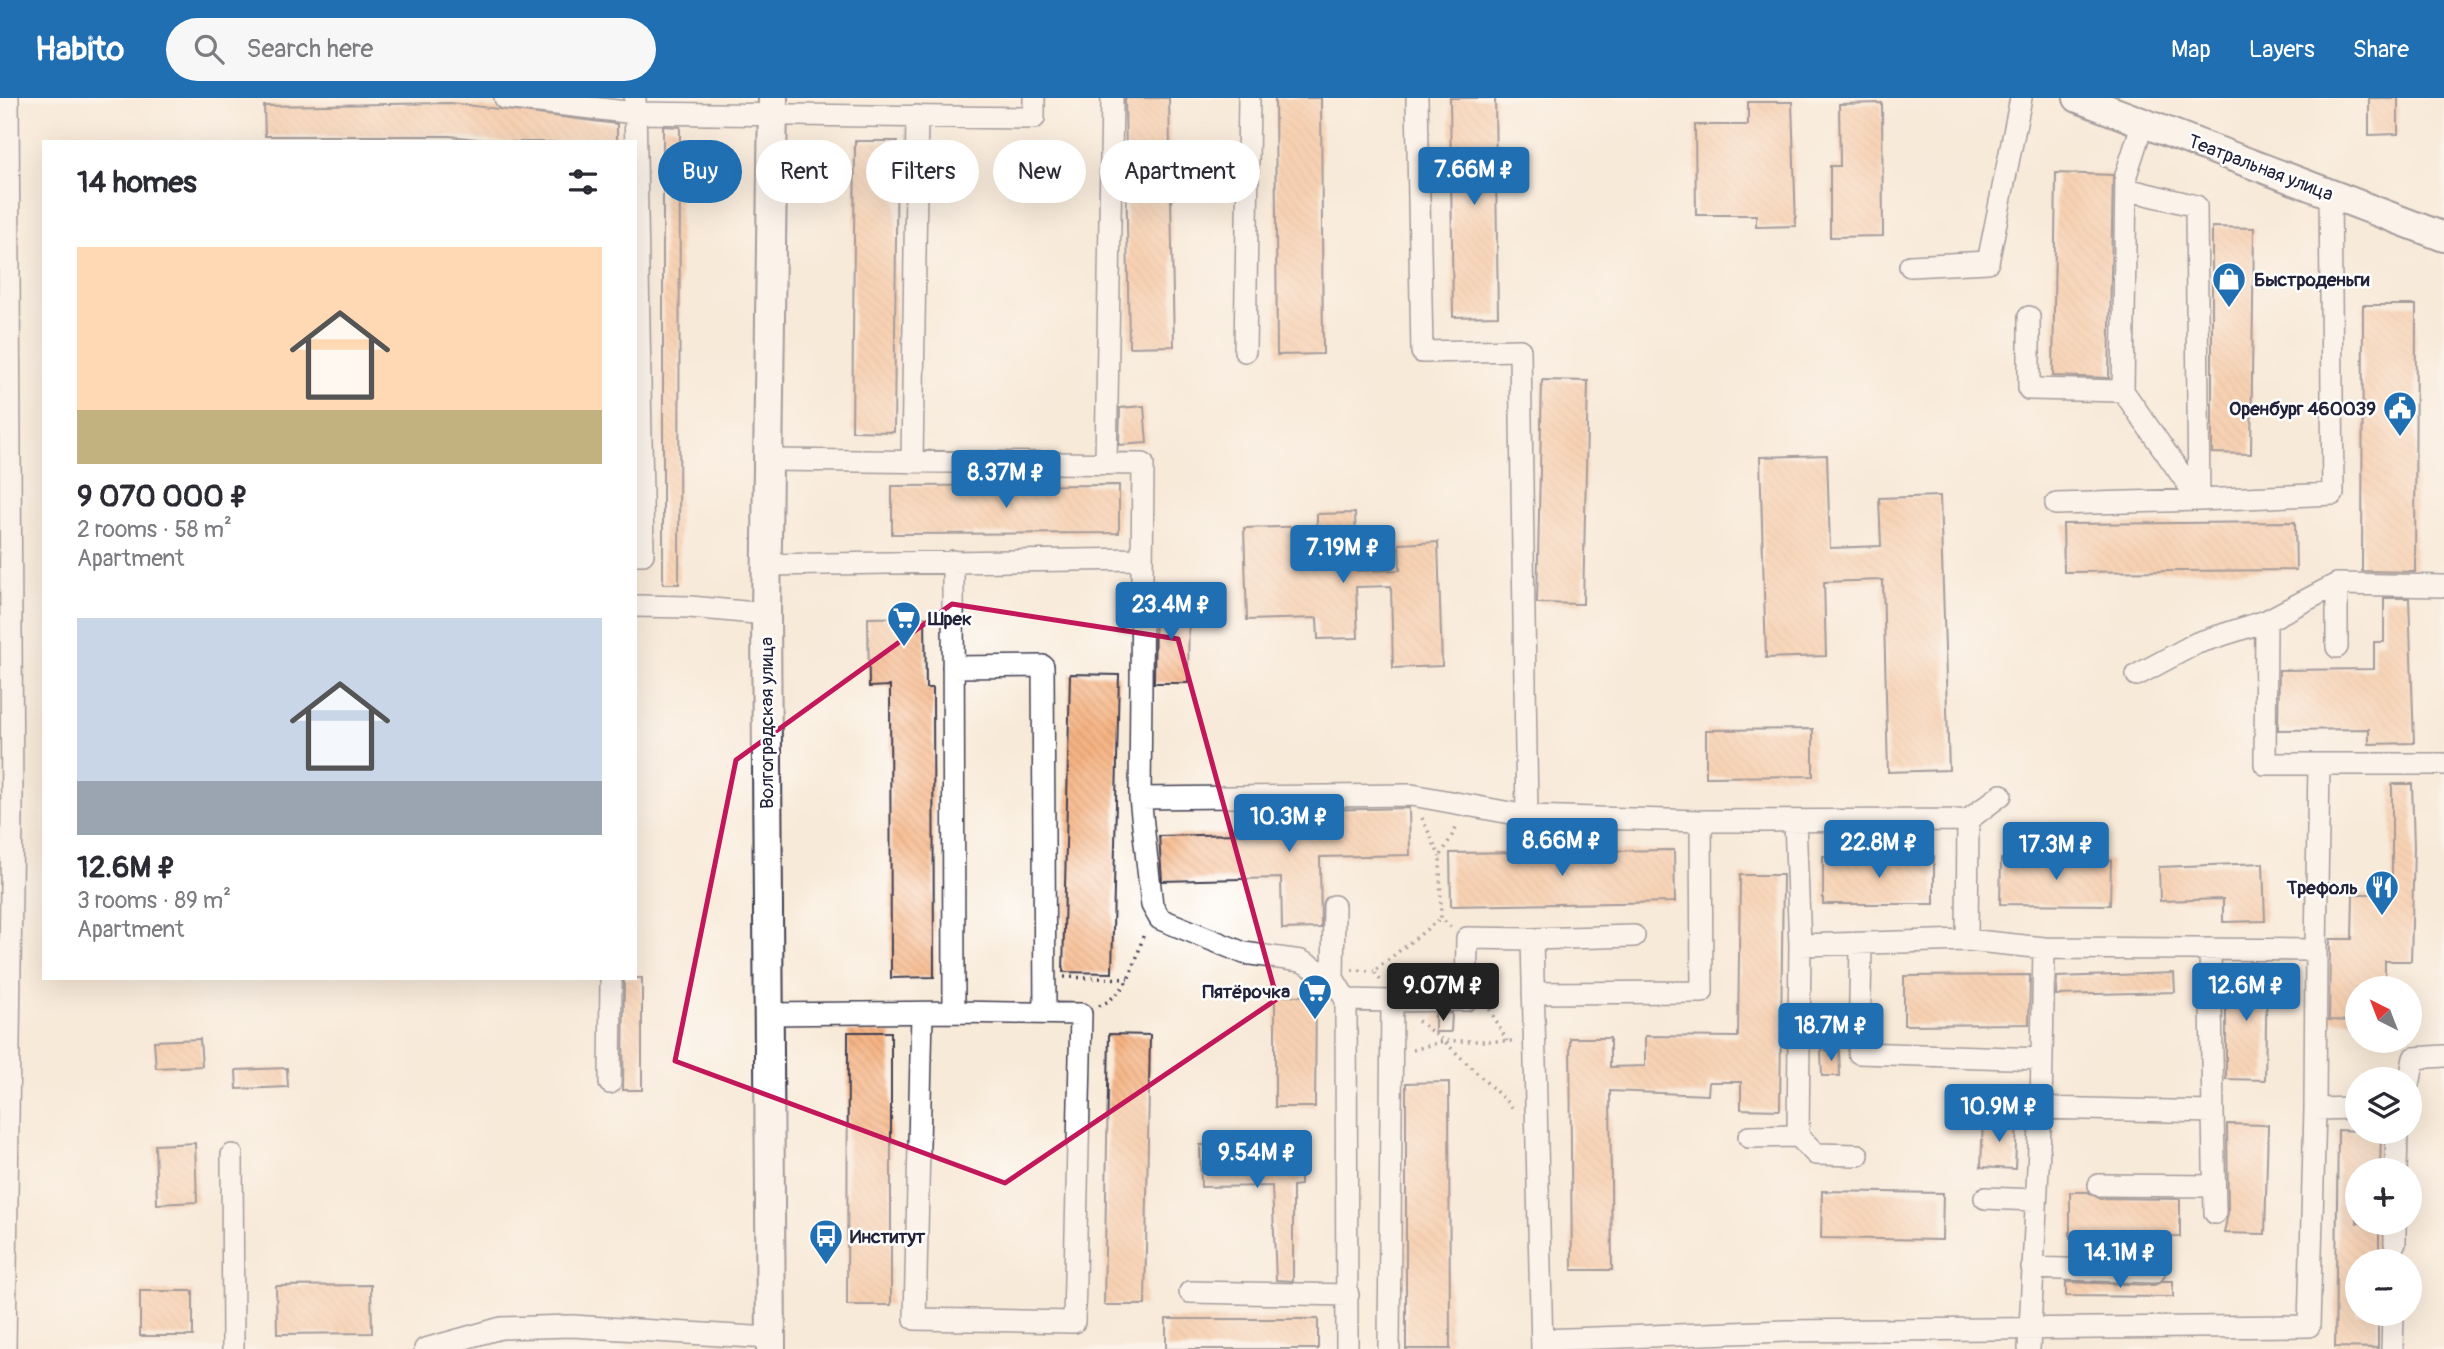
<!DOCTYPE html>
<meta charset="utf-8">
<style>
:root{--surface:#fff;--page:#f7f7f7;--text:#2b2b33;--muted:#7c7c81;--accent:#1f6fb2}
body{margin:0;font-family:Pangolin,sans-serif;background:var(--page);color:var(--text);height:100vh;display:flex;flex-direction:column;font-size:26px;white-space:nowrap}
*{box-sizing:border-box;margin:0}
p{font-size:23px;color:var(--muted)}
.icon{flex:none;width:38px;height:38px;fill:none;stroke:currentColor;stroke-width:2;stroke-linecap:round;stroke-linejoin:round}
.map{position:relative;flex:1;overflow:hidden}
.drawer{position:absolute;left:42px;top:42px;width:595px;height:840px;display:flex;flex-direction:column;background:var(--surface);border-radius:0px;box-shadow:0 7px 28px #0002}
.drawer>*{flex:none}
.hud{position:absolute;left:658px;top:42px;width:665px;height:63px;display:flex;gap:14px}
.needle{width:46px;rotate:318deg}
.tools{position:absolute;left:2345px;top:878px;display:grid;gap:14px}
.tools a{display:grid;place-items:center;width:77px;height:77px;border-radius:50%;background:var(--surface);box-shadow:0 7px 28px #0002;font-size:35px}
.price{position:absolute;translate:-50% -60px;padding:0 16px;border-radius:7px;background:var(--accent);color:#fff;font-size:23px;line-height:46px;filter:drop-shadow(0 2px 4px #0008)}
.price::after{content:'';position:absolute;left:50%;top:42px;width:21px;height:16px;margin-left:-10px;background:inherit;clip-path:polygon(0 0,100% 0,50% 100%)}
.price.on{background:#222;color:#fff}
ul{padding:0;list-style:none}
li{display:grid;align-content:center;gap:14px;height:371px;padding:0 35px}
li span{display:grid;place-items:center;height:217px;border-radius:0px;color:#555}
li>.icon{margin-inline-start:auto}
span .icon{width:126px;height:126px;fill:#fffc;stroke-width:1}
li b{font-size:30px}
h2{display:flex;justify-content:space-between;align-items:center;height:84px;padding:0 35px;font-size:30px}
.tag{padding:0 24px;border-radius:32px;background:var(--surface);box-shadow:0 7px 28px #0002;font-size:24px;line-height:63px}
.tag.on{background:var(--accent);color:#fff}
header{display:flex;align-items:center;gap:42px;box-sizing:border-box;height:98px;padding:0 35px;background:var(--accent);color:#fff}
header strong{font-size:33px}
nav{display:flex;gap:38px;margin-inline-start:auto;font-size:24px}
.search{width:490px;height:63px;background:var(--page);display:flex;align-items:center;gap:18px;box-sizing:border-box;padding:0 24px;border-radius:38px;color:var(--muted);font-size:26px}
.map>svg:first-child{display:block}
.building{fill:url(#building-back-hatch)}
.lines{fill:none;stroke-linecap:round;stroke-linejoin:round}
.minor-casing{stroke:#424053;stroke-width:24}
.major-casing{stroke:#424053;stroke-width:32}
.path{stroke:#424053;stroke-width:3.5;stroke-dasharray:2 5;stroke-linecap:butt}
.minor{stroke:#fff;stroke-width:21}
.major{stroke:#fff;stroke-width:28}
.marked{fill:none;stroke:#c2185b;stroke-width:5;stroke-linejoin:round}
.labels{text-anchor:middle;stroke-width:5;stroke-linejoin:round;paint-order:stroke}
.street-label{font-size:19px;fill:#22223b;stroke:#fff}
.poi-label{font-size:19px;font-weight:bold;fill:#22223b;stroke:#fff;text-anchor:start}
</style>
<header>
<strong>Habito</strong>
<div class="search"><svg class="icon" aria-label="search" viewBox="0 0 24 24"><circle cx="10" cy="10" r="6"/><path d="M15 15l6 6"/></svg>Search here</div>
<nav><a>Map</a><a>Layers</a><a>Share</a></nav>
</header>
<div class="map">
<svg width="2444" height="1251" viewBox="0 0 2444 1251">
<defs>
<pattern id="building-back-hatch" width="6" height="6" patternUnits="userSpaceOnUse" patternTransform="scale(1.75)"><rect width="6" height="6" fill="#f6b382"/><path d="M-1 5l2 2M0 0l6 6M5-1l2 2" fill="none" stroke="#d39a71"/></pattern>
</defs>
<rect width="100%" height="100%" fill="#fff"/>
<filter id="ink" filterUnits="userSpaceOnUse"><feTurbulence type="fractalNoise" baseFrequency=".0143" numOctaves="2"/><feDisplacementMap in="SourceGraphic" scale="14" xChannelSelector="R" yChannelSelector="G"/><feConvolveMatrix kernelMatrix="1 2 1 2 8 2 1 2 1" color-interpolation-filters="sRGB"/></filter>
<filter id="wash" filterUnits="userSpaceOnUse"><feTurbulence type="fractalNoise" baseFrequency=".00686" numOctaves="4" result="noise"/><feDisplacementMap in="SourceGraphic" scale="28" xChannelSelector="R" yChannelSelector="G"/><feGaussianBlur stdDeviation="1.57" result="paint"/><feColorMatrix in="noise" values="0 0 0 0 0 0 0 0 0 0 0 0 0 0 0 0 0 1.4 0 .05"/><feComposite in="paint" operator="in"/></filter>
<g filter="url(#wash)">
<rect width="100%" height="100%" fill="#f8ead8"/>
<g id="blocks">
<path class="building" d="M1125,0H1169L1174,248L1129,249Z
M1275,0H1321L1323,256L1277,257Z
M1450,0H1495L1498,218L1453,219Z
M2369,0H2398V36L2369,37Z
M1748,4H1792L1796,128L1756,129V117H1696L1695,27H1748Z
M450,5L617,26V44H504L449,38H265L264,8Z
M1882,5L1883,138L1830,139V68H1840L1839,6Z
M663,28L680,29L679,486H663Z
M855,43H897L894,334L852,333Z
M2056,75L2113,77L2109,280L2053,278Z
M2212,129L2254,130L2251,356L2212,355Z
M2363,207H2416L2415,474L2362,473Z
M1542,282L1588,283L1583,506L1537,505Z
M1144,308L1147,345L1119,347L1120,310Z
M1827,357L1830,450L1881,448L1879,400L1940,398L1949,672L1888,674L1883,482L1824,484L1826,558L1766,560L1760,359Z
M1119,387V435L892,436V388Z
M1355,415L1357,473L1400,472L1399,446L1438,444L1442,568L1393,570L1391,488L1356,489L1358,540L1318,541L1317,520L1247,522L1244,430L1317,428V416Z
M2295,424L2296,472L2064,474L2063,426Z
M2384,500H2409L2414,645L2369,646V631L2278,632L2279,572L2374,571V544H2384Z
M1155,503H1189L1188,585H1154Z
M925,519L926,590H933L934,879L891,880L890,588L869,589L868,520Z
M1070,576L1119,577L1112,875L1063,874Z
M1813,631V678L1706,679V632Z
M2392,686H2412L2414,749L2411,863H2385V891H2357V923L2329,922L2330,841H2352L2353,796H2392Z
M1409,710L1410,757L1320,759L1321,830L1282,831L1281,780L1162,783L1159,738L1278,735V713Z
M1674,752L1675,804L1451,808L1450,755Z
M1823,758H1934V806H1823Z
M2001,761L2111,762L2110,807L2000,806Z
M2263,765L2265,823L2223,824V801L2160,803L2159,769Z
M1740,777H1783L1780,1012L1741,1011V984H1709L1708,997L1610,993L1612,1172H1572L1570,940H1610V969L1645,968V938L1738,939Z
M2226,869H2267L2265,982L2226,981Z
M2174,875L2175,894L2056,897L2057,879Z
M2030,877L2029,926L1904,927V878Z
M624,880H642V992H623Z
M1275,898H1316L1315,1009H1275Z
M1452,915L1451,934H1435V916Z
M848,934H891V1207H847Z
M1109,936L1150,937L1145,1207H1104Z
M200,941L202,968L156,970L154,943Z
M1839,952L1840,978H1822L1821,953Z
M287,970L288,989L237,991L236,972Z
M1449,984L1450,1251H1406V985Z
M1983,1021L2017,1023L2015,1071L1981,1069Z
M2227,1026L2268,1027L2265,1136L2224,1135L2228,1115Z
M2338,1032L2381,1034L2380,1073H2357V1125H2379V1164H2357V1216H2378V1250L2335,1249Z
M195,1045L197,1104L157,1106L155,1047Z
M1263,1046V1068H1300V1087L1293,1088V1183L1276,1182L1272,1088L1201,1089L1200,1047Z
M1822,1093L1943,1095L1942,1142L1821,1140Z
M2070,1094H2088L2099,1100L2180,1101V1139L2070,1140Z
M2163,1183H2173V1199L2066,1198V1184L2154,1187Z
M371,1187L372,1235L277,1236L276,1188Z
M140,1193H193V1238H140Z
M1166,1221H1318V1251H1166Z"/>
</g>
</g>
<g filter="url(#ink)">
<use href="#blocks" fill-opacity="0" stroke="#424053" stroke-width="2"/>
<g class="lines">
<g class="minor-casing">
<path id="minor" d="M505,0L635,15L1034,20V0
M1417,0L1422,254L1520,252L1527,718
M1910,168L1988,164L2021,0
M2029,219V291L2123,293L2199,402L2333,396L2330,95
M1245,253L1249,0
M2123,293L2126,77L2143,24
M768,362L1143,366L1140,700L1412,697L1527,718L1701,723
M912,364L917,18
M1106,366L1112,0
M2056,406L2199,402L2196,108L2126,91
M635,456H643L635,1
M766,467L1140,461
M635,508L690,509L766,516
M2337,549V486
M953,569L1043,568L1045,915
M2137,577L2197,545L2266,523
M2319,666H2265L2266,523L2337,486L2444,488
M1140,700L1152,807L1160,821L1244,855L1301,863L1333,880
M1795,724L1800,847L1798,1038
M1334,808L1333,880L1346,902L1347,1251
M1967,842L1968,722
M1800,847L1967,842L2044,850L2316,852L2315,1011L2357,1010
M1861,847L1859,955L2042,961
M2316,852L2319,666H2444
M1533,895L1702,894L1701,723L1968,722L2001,697
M1346,902L1392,903L1389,1251
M1392,903L1466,902L1467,840L1532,841
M922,915L915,1221L1074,1224L1081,916L954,914
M768,916L954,914L953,463
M2410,982L2414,960L2444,958
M610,985L611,880
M2041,1010L2213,1014L2210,851
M2213,1014L2215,1115
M1749,1039L1798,1038L1816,1056L1858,1057
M232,1057L233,1251
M2396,1073L2397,1034
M2099,1087L2214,1088
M1985,1100L2035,1102
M2395,1145V1125
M2032,1170L2154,1174
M1190,1194L1348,1197
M1542,1242L1786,1233L2309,1228L2315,1011
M5,1251L12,714L8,0
M425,1251L501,1230L572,1228L770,1240
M1542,1251L1532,841L1634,838
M2029,1251L2041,1010L2044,850
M2392,1251L2393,1216"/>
</g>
<g class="major-casing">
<path id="major" d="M2078,0L2444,139
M771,1251L766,516L773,0"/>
</g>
<path class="path" d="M1422,720L1440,759
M1451,829L1441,820L1440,759L1458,727
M1352,872L1374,873
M1064,879L1128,881
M1380,882L1374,873L1441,820
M1486,905L1507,943
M1099,908C1130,894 1135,865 1144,835
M1418,923L1444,943L1515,1012
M1413,952L1444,943H1516"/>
<use href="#minor" class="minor"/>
<use href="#major" class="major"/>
</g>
</g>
<path d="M0 0H2444V1251H0ZM952,506L1178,541L1277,901L1005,1085L675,963L736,662Z" fill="#f8ead8" fill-opacity=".55" fill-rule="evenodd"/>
<path class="marked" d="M952,506L1178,541L1277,901L1005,1085L675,963L736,662Z"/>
<defs>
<g id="shop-pin" transform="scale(1.75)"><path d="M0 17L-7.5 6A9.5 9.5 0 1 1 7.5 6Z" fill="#1f6fb2" stroke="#fff"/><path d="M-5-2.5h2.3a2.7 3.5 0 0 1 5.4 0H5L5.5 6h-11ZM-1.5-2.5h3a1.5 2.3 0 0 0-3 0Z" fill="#fff"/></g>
<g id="civic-pin" transform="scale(1.75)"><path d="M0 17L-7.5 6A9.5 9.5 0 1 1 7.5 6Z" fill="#1f6fb2" stroke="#fff"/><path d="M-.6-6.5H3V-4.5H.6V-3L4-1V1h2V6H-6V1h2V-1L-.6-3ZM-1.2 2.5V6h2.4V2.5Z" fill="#fff"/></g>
<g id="supermarket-pin" transform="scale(1.75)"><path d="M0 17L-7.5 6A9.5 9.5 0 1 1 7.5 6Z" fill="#1f6fb2" stroke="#fff"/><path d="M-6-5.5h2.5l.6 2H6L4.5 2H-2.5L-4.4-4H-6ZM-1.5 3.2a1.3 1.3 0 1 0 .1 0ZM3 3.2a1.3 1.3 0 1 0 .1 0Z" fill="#fff"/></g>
<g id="restaurant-pin" transform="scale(1.75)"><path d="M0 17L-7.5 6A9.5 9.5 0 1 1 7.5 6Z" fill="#1f6fb2" stroke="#fff"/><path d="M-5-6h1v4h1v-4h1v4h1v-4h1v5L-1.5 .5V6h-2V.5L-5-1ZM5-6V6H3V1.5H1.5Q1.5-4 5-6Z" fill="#fff"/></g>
<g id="bus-pin" transform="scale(1.75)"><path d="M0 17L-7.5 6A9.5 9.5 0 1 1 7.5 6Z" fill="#1f6fb2" stroke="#fff"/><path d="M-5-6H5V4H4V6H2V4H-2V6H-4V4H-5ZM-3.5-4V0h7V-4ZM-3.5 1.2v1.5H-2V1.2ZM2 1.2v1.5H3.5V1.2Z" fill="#fff"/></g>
</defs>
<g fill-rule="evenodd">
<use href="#shop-pin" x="2229" y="181"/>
<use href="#civic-pin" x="2400" y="310"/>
<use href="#supermarket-pin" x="904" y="520"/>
<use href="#restaurant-pin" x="2382" y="789"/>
<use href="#supermarket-pin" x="1315" y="893"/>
<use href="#bus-pin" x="826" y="1138"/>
</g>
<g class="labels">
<g class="street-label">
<text transform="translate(2261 69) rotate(21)" y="7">Театральная улица</text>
<text transform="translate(766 625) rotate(-90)" y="7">Волгоградская улица</text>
</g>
<g class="poi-label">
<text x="2254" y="188">Быстроденьги</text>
<text x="2376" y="317" text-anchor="end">Оренбург 460039</text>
<text x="928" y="527">Шрек</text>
<text x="2358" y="796" text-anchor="end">Трефоль</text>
<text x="1290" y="900" text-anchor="end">Пятёрочка</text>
<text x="850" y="1145">Институт</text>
</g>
</g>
</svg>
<div class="tools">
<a><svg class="needle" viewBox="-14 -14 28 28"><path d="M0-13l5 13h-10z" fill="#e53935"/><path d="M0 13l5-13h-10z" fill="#7c7c81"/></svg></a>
<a><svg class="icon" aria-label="layers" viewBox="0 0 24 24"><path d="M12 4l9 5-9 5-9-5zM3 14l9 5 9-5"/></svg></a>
<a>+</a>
<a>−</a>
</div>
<b class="price" style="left:1474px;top:109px">7.66M ₽</b>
<b class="price" style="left:1006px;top:412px">8.37M ₽</b>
<b class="price" style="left:1343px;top:487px">7.19M ₽</b>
<b class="price" style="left:1171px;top:544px">23.4M ₽</b>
<b class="price" style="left:1289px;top:756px">10.3M ₽</b>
<b class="price" style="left:1562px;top:780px">8.66M ₽</b>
<b class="price" style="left:1879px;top:782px">22.8M ₽</b>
<b class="price" style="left:2056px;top:784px">17.3M ₽</b>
<b class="price on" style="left:1443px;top:925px">9.07M ₽</b>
<b class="price" style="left:2246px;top:925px">12.6M ₽</b>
<b class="price" style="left:1831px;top:965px">18.7M ₽</b>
<b class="price" style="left:1999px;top:1046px">10.9M ₽</b>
<b class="price" style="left:1257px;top:1092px">9.54M ₽</b>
<b class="price" style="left:2120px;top:1192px">14.1M ₽</b>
<div class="hud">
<a class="tag on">Buy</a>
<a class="tag">Rent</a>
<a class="tag">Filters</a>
<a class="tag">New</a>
<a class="tag">Apartment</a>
</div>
<section class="drawer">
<h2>14 homes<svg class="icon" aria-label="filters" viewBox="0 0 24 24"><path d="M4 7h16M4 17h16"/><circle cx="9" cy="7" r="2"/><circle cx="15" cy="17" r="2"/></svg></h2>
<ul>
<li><span style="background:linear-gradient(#ffd9b3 75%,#c2b280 0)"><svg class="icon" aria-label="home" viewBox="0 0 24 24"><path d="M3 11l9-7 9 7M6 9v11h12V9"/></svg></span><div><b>9 070 000 ₽</b><p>2 rooms · 58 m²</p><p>Apartment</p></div></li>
<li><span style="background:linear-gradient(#c9d6e8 75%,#9aa5b1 0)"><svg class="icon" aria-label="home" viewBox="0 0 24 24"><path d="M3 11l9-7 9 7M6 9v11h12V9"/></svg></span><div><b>12.6M ₽</b><p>3 rooms · 89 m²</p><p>Apartment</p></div></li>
</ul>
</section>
</div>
